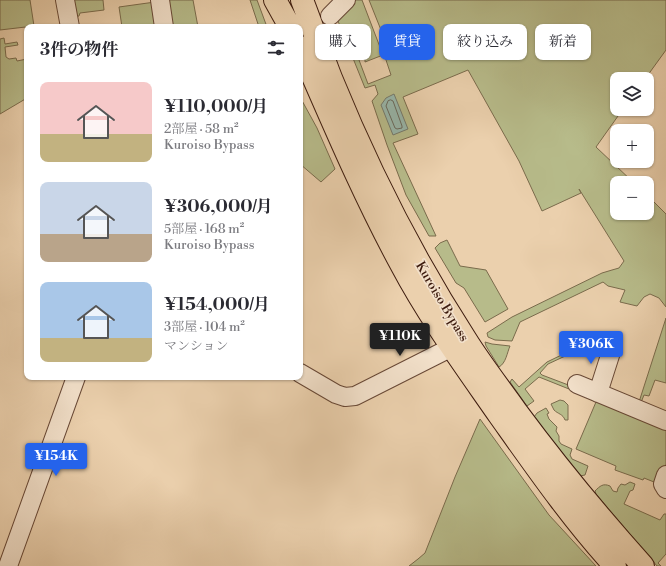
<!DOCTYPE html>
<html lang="ja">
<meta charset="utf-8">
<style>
:root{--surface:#fff;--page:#f2f2f3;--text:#2b2b33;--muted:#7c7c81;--accent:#2563eb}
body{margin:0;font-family:"Libre Bodoni","Noto Serif JP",serif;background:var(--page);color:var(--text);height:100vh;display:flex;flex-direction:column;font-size:15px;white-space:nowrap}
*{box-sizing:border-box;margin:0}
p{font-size:13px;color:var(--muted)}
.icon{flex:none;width:22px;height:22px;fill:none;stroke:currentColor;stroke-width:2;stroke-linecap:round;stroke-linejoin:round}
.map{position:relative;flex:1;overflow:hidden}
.sheet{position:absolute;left:24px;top:24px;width:279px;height:356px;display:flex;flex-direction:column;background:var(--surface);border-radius:8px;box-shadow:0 1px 3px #0004}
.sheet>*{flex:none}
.banner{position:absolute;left:315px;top:24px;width:291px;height:36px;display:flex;gap:8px}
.fabs{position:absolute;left:610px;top:72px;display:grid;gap:8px}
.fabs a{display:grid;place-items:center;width:44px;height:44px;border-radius:8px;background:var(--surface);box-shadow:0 1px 3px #0004;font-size:20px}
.price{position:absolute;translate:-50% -34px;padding:0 9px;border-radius:4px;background:var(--accent);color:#fff;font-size:13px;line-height:26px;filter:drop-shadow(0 1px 2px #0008)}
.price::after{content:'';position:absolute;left:50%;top:24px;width:12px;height:9px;margin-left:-6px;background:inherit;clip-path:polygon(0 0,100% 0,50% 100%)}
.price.current{background:#222;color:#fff}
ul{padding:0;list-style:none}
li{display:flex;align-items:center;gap:12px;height:100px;padding:0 16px}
li span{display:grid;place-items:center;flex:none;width:112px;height:80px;border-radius:8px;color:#555}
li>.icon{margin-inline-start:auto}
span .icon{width:48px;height:48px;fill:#fffc;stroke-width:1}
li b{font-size:17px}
h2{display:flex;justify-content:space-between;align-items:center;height:48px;padding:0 16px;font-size:17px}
.pill{padding:0 14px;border-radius:8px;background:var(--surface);box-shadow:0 1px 3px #0004;font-size:14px;line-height:36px}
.pill.current{background:var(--accent);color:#fff}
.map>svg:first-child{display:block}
.green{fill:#b7bb8a;stroke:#7a6b4c}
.water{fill:#98b7ab;stroke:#74796c}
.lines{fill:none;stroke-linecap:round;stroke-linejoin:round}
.shore{stroke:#6a695c;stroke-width:1}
.minor-casing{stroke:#684836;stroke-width:20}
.highway-casing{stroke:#3d1b0e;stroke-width:24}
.minor{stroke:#f2e0ca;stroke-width:18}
.highway{stroke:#ebd0ad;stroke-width:22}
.labels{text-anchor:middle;stroke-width:3.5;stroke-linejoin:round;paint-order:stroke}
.street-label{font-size:13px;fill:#3d1b0e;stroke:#f2e0ca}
</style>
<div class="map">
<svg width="666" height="566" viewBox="0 0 666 566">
<rect width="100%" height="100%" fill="#ebd0ad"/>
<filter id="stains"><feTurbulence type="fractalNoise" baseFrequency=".005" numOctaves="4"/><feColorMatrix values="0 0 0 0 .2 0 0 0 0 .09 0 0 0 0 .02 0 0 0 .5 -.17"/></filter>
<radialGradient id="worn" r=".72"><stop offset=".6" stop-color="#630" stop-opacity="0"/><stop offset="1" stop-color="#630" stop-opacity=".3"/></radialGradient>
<path class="green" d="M0,0H30L34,26L0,30Z
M69,0H103L104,10L80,13L79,16L75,17Z
M165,0H193L198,27H168Z
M250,0H257L267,27H259Z
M351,0H362L383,55L365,62V55L370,52L361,55L359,60L368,84L391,75L385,57L391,55L387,45L388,43L391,42L390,36L387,37L383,35L369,0H666V50L645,79H617V109H623L596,147L634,183H617V213H647V195L666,214V307L659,298L650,294L644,297L637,306L620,302L625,290L608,286L603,282L520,322L512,341L495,340L488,337L487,333L512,317L602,273L612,270L619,268L624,261L579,189L581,193L542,211L519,161L468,70L403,97L418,134L393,143L436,236H429L406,195L387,145L372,101L378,94L375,85L365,88L338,21Z
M155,2L158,23L155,27H122L119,7Z
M4,38L5,44L17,42L18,45L5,47L6,57L9,59L16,58L17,61L27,59V98L0,114V39Z
M300,97L317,128L335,169L321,182L300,164Z
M447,240L460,266L486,270L508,309L485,322L464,288L456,283L435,248L440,243Z
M666,318V383L655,380L649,396L644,395L640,405L639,402Z
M485,342L492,344L510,346C507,353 506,363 499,367L486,346Z
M608,343V346L576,351L548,364L540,373L542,375L571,386L569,389L539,377L525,389L534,401L527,406L510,382L512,379L519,387L547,362L576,348Z
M574,392L666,424V464L659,484L644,478L643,480L615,470L616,466L576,449L596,402Z
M560,400L564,401L568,405V420H565C563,414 558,414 554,410C553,408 552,406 551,404Z
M546,408L549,413L547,414L549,419L557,427L556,431L559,436V441L561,444L572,449L570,455L572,459L588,466L585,475L580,476L534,417L537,413Z
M480,419L549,515L596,566H409L418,559L425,553L455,477Z
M630,482L635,484L633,490L630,491L624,504L660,520L664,514H666V554L658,563L661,566H657L596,494L595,491C600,486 603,483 610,486L613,491L617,492L618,488L621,484L625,485Z"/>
<path class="water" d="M394,94L408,129L393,135L381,105L386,98Z"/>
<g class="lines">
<path class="shore" d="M391,100L393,101L402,126V128L397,129L395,128L386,106L388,101Z"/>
<g class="minor-casing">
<path id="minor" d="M65,0L70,27
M160,0L164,27
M330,16L346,0
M300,373L336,394L345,397L355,396L464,341
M577,384L666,421
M598,393L613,346
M666,475L663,484L666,489
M8,566L76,377"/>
</g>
<g class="highway-casing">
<path id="highway" d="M275,0L290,27
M302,0C312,26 321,52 331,78C368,169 413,258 466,340C481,364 499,387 516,411C556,465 598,516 643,566
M300,47C332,120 363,194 401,264C429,317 465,366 499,415C536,467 572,519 615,566"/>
</g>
<use href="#minor" class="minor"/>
<use href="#highway" class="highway"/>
</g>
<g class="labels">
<g class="street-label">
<text transform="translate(443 301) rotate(59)" y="5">Kuroiso Bypass</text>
</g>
</g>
<rect width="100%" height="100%" filter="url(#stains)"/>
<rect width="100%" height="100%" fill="url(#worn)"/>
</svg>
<div class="fabs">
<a><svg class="icon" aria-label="layers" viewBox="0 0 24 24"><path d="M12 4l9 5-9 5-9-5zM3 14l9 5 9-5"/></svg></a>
<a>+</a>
<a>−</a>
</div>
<b class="price current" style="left:400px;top:357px">¥110K</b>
<b class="price" style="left:591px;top:365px">¥306K</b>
<b class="price" style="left:56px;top:477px">¥154K</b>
<div class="banner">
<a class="pill">購入</a>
<a class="pill current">賃貸</a>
<a class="pill">絞り込み</a>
<a class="pill">新着</a>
</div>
<section class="sheet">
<h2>3件の物件<svg class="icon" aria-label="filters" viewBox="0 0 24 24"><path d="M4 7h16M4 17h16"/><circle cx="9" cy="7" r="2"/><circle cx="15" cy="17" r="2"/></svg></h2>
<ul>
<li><span style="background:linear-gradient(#f6c9c9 65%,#c2b280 0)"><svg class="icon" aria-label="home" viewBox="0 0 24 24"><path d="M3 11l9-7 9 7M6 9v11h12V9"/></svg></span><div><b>¥110,000/月</b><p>2部屋 · 58 m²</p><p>Kuroiso Bypass</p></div></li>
<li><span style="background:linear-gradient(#c9d6e8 65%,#b9a48a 0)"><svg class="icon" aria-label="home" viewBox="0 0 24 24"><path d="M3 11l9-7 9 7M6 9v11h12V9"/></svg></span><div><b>¥306,000/月</b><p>5部屋 · 168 m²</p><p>Kuroiso Bypass</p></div></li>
<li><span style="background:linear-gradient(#a9c7e8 70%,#c2b280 0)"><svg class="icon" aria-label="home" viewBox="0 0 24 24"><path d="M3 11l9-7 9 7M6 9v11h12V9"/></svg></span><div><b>¥154,000/月</b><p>3部屋 · 104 m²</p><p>マンション</p></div></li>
</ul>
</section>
</div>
